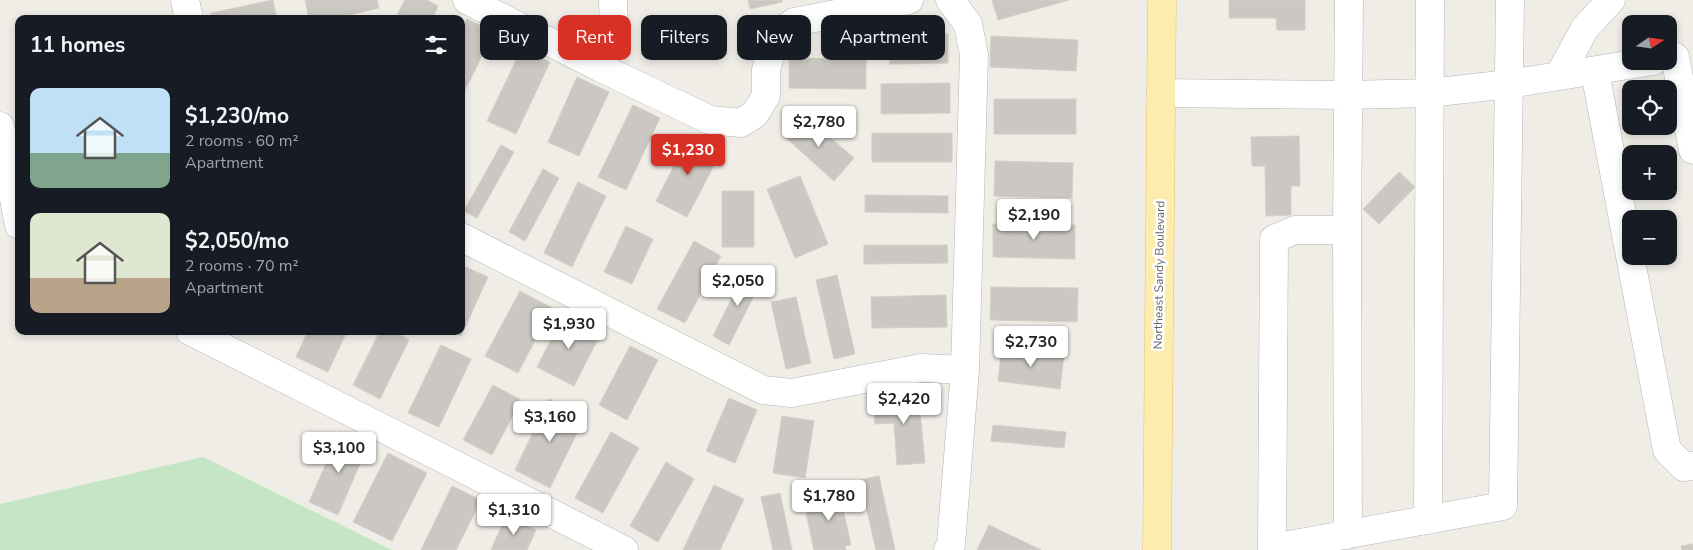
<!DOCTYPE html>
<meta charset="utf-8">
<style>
:root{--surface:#171b24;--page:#20242c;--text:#f1f3f6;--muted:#9ea1a6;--accent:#d93025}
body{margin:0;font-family:"Nunito Sans",sans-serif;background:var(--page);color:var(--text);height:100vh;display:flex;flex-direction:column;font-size:19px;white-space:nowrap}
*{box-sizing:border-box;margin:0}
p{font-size:16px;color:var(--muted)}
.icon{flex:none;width:28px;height:28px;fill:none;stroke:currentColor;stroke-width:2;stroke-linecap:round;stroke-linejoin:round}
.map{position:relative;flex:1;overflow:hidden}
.drawer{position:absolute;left:15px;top:15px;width:450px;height:320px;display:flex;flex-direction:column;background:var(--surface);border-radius:10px;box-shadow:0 2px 8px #0003}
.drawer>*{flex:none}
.top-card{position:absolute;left:480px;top:15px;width:475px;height:45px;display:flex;gap:10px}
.needle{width:32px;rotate:77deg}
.controls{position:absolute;left:1622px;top:15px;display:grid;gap:10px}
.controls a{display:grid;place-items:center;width:55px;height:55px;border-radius:10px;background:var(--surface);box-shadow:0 2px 8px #0003;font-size:25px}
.price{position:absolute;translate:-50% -42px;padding:0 11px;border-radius:5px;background:#fff;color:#222;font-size:16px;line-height:32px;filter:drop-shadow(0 1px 2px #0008)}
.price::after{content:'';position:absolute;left:50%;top:30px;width:15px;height:11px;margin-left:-8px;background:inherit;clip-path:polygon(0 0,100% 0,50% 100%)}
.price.active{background:var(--accent);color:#fff}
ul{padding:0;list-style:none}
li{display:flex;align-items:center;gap:15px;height:125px;padding:0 15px}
li span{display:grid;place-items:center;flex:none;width:140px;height:100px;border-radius:10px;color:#555}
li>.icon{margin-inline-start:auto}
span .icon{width:60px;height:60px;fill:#fffc;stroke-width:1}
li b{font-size:21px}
h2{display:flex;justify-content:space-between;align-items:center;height:60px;padding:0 15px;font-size:21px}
.pill{padding:0 18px;border-radius:10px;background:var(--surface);box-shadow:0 2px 8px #0003;font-size:18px;line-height:45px}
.pill.active{background:var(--accent);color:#fff}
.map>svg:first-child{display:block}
.green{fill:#c5e6c4}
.building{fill:#cbc8c3;stroke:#d4cfc4}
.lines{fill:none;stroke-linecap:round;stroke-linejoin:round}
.minor-casing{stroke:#b3b6ba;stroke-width:29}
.major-casing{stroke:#edc061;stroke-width:29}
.minor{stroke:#fff;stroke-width:28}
.major{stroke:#fcedae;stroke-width:28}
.labels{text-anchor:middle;stroke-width:5;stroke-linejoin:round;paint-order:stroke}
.street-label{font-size:12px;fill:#5e6266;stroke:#fff}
</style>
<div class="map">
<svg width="1693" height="550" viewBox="0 0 1693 550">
<rect width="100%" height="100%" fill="#efede6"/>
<path class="green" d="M203,457L392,550H0V504Z"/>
<path class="building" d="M273,0L277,19H212L211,13Z
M305,0H377L379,8L332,19H309Z
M405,0H427L438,6L432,19H395Z
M748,0H782V2L750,9Z
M992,0H1069L998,20Z
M1229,0H1305V30H1277L1276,18H1229Z
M467,19L494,32L461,98V31Z
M652,25L718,26V58L652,57Z
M948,34V63L890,64L889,35Z
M991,36L1078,40L1076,71L990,67Z
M522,48L550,62L516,134L487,121Z
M789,58L866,59V89L789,88Z
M577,77L609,92L579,156L548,142Z
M950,83V113L881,114V84Z
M994,99H1076V134H994Z
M633,105L660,118L626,190L598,177Z
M804,115L854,158L834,181L785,137Z
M872,133H952V162H872Z
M689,136L721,152L687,217L656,201Z
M1299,136L1300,186H1291V215L1266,216L1265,166H1252L1251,137Z
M501,145L514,152L477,218L464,211Z
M995,161L1073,163L1072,198L994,196Z
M543,169L559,178L525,241L509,232Z
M1399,172L1415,187L1379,224L1363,209Z
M800,176L828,244L795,258L767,189Z
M578,182L606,196L572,267L544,253Z
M722,191H754V247H722Z
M865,195L948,196V213L865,212Z
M993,224L1075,225V259L993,257Z
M626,226L653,239L632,284L604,272Z
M694,241L721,256L685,323L657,309Z
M864,245H947L948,263L864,264Z
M461,265L488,277L461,336L450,331H461Z
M746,270L763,278L729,345L713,336Z
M837,275L855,354L834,359L816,280Z
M991,287L1078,288L1077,322L990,320Z
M520,291L552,308L518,373L485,356Z
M946,295L947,327L872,328L871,297Z
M796,297L811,363L786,369L771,302Z
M564,314L601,333L574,386L537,367Z
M308,331H347L328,372L296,357Z
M380,331H393L409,340L380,399L353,385Z
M441,345L471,359L439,427L408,413Z
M630,346L658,360L627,420L599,405Z
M1002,347L1064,354L1060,389L998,381Z
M493,385L521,400L492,455L463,440Z
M918,391L925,463L897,465L894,423L875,424L874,406L888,401L885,394Z
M729,398L757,410L735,463L706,451Z
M549,399L585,417L550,488L515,470Z
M782,416L814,421L805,478L773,473Z
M993,425L1066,432L1064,448L991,441Z
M340,432L368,445L338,515L309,502Z
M611,432L639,448L603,513L575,498Z
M388,453L427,473L392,541L353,522Z
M666,462L694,479L658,542L630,526Z
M879,476L895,550H876L860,480Z
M714,485L744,499L720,550H683Z
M452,486L481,500L456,550H421Z
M838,487L851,545L845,546L846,550H814L806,513L817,511L814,493Z
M780,493L792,550H773L761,497Z
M506,516L536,530L527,550H491Z
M989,525L1041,550H977Z
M1693,544V550H1682L1681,546Z"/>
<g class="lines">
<g class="minor-casing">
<path id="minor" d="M185,0L189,19
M467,0L601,68
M613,0L614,28L601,68L710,120L741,123L755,114L766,96V70L775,37L794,22L909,0
M1675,57L1693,150
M1595,72L1667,450L1684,467L1693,466
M1559,76L1585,28L1611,0
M1161,93L1347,95L1429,93L1509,84L1653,61
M0,126L19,225
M1347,230H1295L1274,239L1272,548L1503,506L1510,0
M461,237L763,390L792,393L921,368L965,370
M190,331L624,550
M1428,520L1430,0
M1348,535L1347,230L1349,0
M948,550L951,544L965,370L974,55L968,24L950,0"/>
</g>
<g class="major-casing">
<path id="major" d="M1157,550L1162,0"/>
</g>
<use href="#minor" class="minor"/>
<use href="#major" class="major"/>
</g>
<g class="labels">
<g class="street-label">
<text transform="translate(1159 275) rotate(-89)" y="4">Northeast Sandy Boulevard</text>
</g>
</g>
</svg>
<div class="controls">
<a><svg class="needle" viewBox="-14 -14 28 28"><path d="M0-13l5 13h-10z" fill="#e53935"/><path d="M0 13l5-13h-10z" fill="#9ea1a6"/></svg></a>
<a><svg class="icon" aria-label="locate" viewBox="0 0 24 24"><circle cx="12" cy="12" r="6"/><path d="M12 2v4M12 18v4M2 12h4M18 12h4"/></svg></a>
<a>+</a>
<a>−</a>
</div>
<b class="price" style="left:819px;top:148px">$2,780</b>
<b class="price active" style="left:688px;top:176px">$1,230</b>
<b class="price" style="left:1034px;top:241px">$2,190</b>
<b class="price" style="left:738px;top:307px">$2,050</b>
<b class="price" style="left:569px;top:350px">$1,930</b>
<b class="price" style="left:1031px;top:368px">$2,730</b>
<b class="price" style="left:904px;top:425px">$2,420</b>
<b class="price" style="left:550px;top:443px">$3,160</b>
<b class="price" style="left:339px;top:474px">$3,100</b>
<b class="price" style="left:829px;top:522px">$1,780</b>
<b class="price" style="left:514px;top:536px">$1,310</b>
<div class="top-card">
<a class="pill">Buy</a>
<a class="pill active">Rent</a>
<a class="pill">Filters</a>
<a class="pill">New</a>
<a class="pill">Apartment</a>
</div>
<section class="drawer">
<h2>11 homes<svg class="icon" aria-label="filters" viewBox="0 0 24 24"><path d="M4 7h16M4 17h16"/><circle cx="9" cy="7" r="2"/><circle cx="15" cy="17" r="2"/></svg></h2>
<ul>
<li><span style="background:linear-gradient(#bfe0f5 65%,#7fa58c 0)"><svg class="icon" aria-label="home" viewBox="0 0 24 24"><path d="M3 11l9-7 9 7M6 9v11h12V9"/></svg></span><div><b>$1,230/mo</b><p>2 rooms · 60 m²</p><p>Apartment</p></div></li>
<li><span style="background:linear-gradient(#dfe7d0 65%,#b9a48a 0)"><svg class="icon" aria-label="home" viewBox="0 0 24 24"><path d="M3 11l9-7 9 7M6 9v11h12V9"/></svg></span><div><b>$2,050/mo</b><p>2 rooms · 70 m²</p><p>Apartment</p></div></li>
</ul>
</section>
</div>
